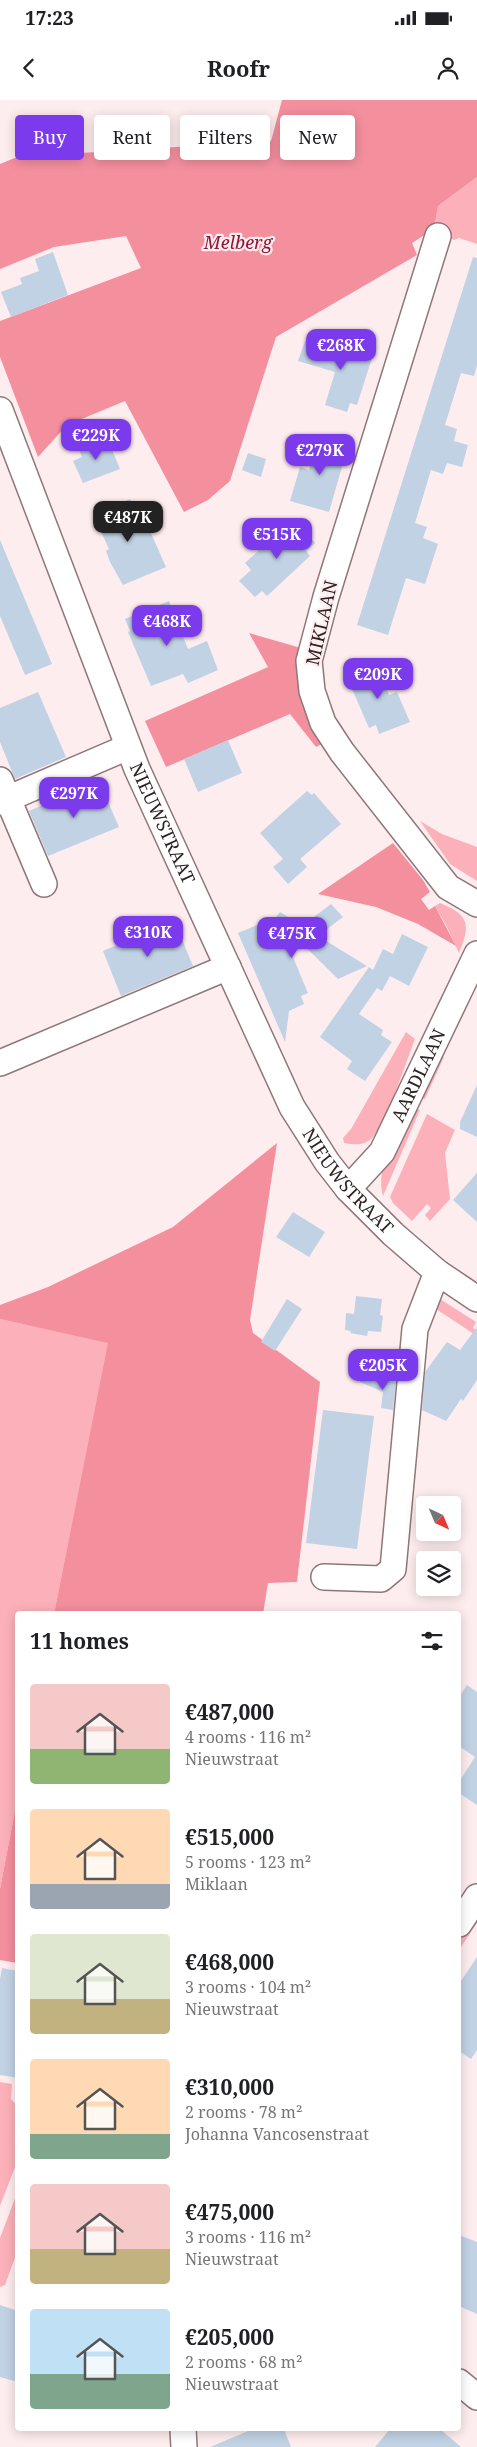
<!DOCTYPE html>
<meta charset="utf-8">
<style>
:root{--surface:#fff;--page:#f2f2f2;--text:#202124;--muted:#757577;--accent:#7c3aed}
body{margin:0;font-family:"Noto Serif",serif;background:var(--page);color:var(--text);height:100vh;display:flex;flex-direction:column;font-size:19px;white-space:nowrap}
*{box-sizing:border-box;margin:0}
p{font-size:16px;color:var(--muted)}
.icon{flex:none;width:28px;height:28px;fill:none;stroke:currentColor;stroke-width:2;stroke-linecap:round;stroke-linejoin:round}
.map{position:relative;flex:1;overflow:hidden}
.sheet{position:absolute;left:15px;top:1511px;width:446px;height:820px;display:flex;flex-direction:column;background:var(--surface);border-radius:5px;box-shadow:0 2px 12px #0003}
.sheet>*{flex:none}
.hud{position:absolute;left:15px;top:15px;width:448px;height:45px;display:flex;gap:10px}
.needle{width:32px;rotate:136deg}
.buttons{position:absolute;left:416px;top:1396px;display:grid;gap:10px}
.buttons a{display:grid;place-items:center;width:45px;height:45px;border-radius:5px;background:var(--surface);box-shadow:0 2px 12px #0003;font-size:25px}
.price{position:absolute;translate:-50% -42px;padding:0 11px;border-radius:10px;background:var(--accent);color:#fff;font-size:16px;line-height:32px;filter:drop-shadow(0 1px 2px #0008)}
.price::after{content:'';position:absolute;left:50%;top:30px;width:15px;height:11px;margin-left:-8px;background:inherit;clip-path:polygon(0 0,100% 0,50% 100%)}
.price.current{background:#222;color:#fff}
ul{padding:0;list-style:none}
li{display:flex;align-items:center;gap:15px;height:125px;padding:0 15px}
li span{display:grid;place-items:center;flex:none;width:140px;height:100px;border-radius:5px;color:#555}
li>.icon{margin-inline-start:auto}
span .icon{width:60px;height:60px;fill:#fffc;stroke-width:1}
li b{font-size:21px}
h2{display:flex;justify-content:space-between;align-items:center;height:60px;padding:0 15px;font-size:21px}
.tag{padding:0 18px;border-radius:5px;background:var(--surface);box-shadow:0 2px 12px #0003;font-size:18px;line-height:45px}
.tag.current{background:var(--accent);color:#fff}
.status{display:flex;justify-content:space-between;align-items:center;height:35px;padding:0 25px;background:var(--surface);direction:ltr}
.status svg{height:14px;fill:currentColor}
header{display:flex;justify-content:space-between;align-items:center;height:65px;padding:0 15px;background:var(--surface);font-size:22px;font-weight:700}
.map>svg:first-child{display:block}
.green{fill:#fcb1ba}
.forest{fill:#f48f9e}
.building{fill:#c1d2e4}
.lines{fill:none;stroke-linecap:round;stroke-linejoin:round}
.minor-casing{stroke:#8f7779;stroke-width:28}
.minor{stroke:#fff;stroke-width:25}
.labels{text-anchor:middle;stroke-width:4.5;stroke-linejoin:round;paint-order:stroke}
.park-label{font-size:18px;font-style:italic;fill:#8e173a;stroke:#feedee}
.street-label{font-size:18px;fill:#2e2425;stroke:#feedee}
</style>
<div class="status"><b>17:23</b><svg viewBox="0 0 49 12"><path d="M0 12V9h3v3zM5 12V6h3v6zM10 12V3h3v9zM15 12V0h3v12zM26 1h20v11H26zM47 4h2v5h-2z"/></svg></div>
<header><svg class="icon" aria-label="back" viewBox="0 0 24 24"><path d="M15 5l-7 7 7 7"/></svg>Roofr<svg class="icon" aria-label="person" viewBox="0 0 24 24"><circle cx="12" cy="8" r="4"/><path d="M4 21q1-7 8-7t8 7"/></svg></header>
<div class="map">
<svg width="477" height="2347" viewBox="0 0 477 2347">
<rect width="100%" height="100%" fill="#feedee"/>
<path class="green" d="M477,77V144L459,138L454,140L434,129L438,106Z
M420,721L442,734L477,747V781L450,764Z
M440,803C469,815 471,824 459,853L446,825L435,806Z
M406,932L415,939C406,962 387,1021 373,1037C365,1046 355,1045 344,1043L343,1038L351,1029Z
M438,955L444,957L425,999L419,997Z
M414,1008L420,1010L383,1096C374,1065 400,1034 414,1008Z
M427,1014L455,1030L445,1053L450,1099L430,1121L425,1115L431,1108L427,1104L412,1121L393,1103L390,1097Z
M440,1199L476,1222L473,1228L477,1231V1236L433,1207Z
M0,1219L109,1242L54,1514H18L17,1700L0,1789Z
M477,1814V1823L459,1850V1841Z
M0,1982L12,1984L11,1999L18,2007L17,2062L0,2106Z
M17,2093V2152L5,2185L0,2187V2138Z"/>
<path class="forest" d="M282,0H477V77L438,106L434,129L412,143L417,155L276,237L230,381L208,400L184,412L125,301L67,325L38,357L0,257V221L141,168L126,136L54,147L0,169V64L17,57L271,41Z
M249,533L301,548L324,643L316,647L290,614L166,667L145,621L268,567Z
M393,743L423,780L430,792L421,799L429,810L435,806L456,846L418,824L376,807L318,794Z
M277,1043L250,1220L253,1233L320,1282L297,1482L268,1483L263,1514H54L108,1243L0,1219V1205L48,1187L173,1127Z
M17,1700V1863L0,1860V1789Z"/>
<path class="building" d="M53,152L68,195L11,217L1,192L22,184L20,178L39,171L35,159Z
M473,157L477,158V265L474,276L461,273L445,325L457,329L454,341L468,345L462,367L447,363L443,374L431,370L415,423L427,427L423,438L438,444L425,484L406,478L388,535L357,525Z
M345,240L367,246L365,255L372,258L357,305L350,303L347,312L325,305L335,272L298,261L305,241L341,253Z
M319,337L348,346L329,412L290,401L300,367L309,370Z
M100,339L103,347L110,345L120,369L83,383L73,361L82,357L78,347Z
M248,353L266,359L261,377L242,370Z
M130,399L145,433L150,431L166,467L123,485L110,462L106,451L109,449L93,414Z
M293,419L315,443L306,451L310,456L267,496L262,491L255,497L239,481L251,470L245,463Z
M0,440L52,564L25,575L0,516Z
M169,501L188,549L207,541L218,570L188,583L183,574L151,586L128,532L130,531L125,519Z
M375,561L389,595L397,592L410,622L379,634L376,625L369,628L349,582L357,579L353,570Z
M38,592L66,657L15,679L0,642V608Z
M228,640L242,673L198,692L184,659Z
M99,681L119,727L48,756L29,711Z
M307,691L312,695L314,693L341,724L300,759L307,767L288,784L273,767L283,759L260,733Z
M331,804L343,817L318,836L367,866L338,879L277,819L308,893L301,896L304,904L289,911L285,942L238,833L276,817L280,812L302,826Z
M174,820L193,866L121,896L103,851Z
M402,834L428,847L409,886L390,876L382,891L377,888L359,914L383,930L381,935L392,942L365,981L347,969L352,961L320,937L369,867L373,870L383,849L393,854Z
M477,985V1037L460,1029V1022Z
M477,1073V1122L453,1100Z
M293,1112L325,1132L309,1157L276,1137Z
M356,1196L382,1199L380,1215L383,1216L381,1232L368,1231L367,1236L350,1233L351,1231L345,1230L346,1213L354,1214Z
M287,1199L302,1209L275,1251L261,1242Z
M477,1227V1280L463,1301L461,1299L446,1321L422,1310L425,1272L447,1242L460,1250Z
M361,1278L396,1282L393,1310L381,1308L383,1292L360,1282Z
M323,1310L374,1316L357,1449L306,1443Z
M467,1585L477,1592V1705L459,1693V1682L475,1657L459,1646V1597Z
M477,1857V1950L471,1959L459,1951V1884Z
M2,1868L18,1871V1978L0,1975V1879Z
M459,2135L477,2142V2214L459,2206Z
M0,2205L18,2211V2282L0,2277Z
M253,2329H284L291,2347H210Z
M390,2329H440L461,2347H375Z"/>
<g class="lines">
<g class="minor-casing">
<g id="minor">
<path d="M438,136L326,497L309,561L312,591L323,623L342,652L448,787L477,804"/>
<path id="s1" d="M0,310L137,669L292,1007L327,1062L348,1089L393,1134L437,1172L477,1199"/>
<path d="M0,680L44,784"/>
<path d="M0,702L128,647"/>
<path d="M0,963L228,867"/>
<path id="s2" d="M348,1089L382,1052L477,854"/>
<path d="M324,1477L381,1479L393,1469L415,1229L437,1172"/>
<path d="M459,1824L477,1797"/>
<path d="M459,2282L477,2297"/>
<path d="M183,2329L184,2347"/>
</g>
</g>
<use href="#minor" class="minor"/>
</g>
<g class="labels">
<g class="park-label">
<text x="238" y="149">Melberg</text>
</g>
<g class="street-label">
<text transform="translate(322 523) rotate(-77)" y="6">MIKLAAN</text>
<text dy="6" stroke="none"><textPath href="#s1" startOffset="444">NIEUWSTRAAT</textPath></text>
<text dy="6" stroke="none"><textPath href="#s2" startOffset="135">AARDLAAN</textPath></text>
<text dy="6" stroke="none"><textPath href="#s1" startOffset="849">NIEUWSTRAAT</textPath></text>
</g>
</g>
</svg>
<div class="buttons">
<a><svg class="needle" viewBox="-14 -14 28 28"><path d="M0-13l5 13h-10z" fill="#e53935"/><path d="M0 13l5-13h-10z" fill="#757577"/></svg></a>
<a><svg class="icon" aria-label="layers" viewBox="0 0 24 24"><path d="M12 4l9 5-9 5-9-5zM3 14l9 5 9-5"/></svg></a>
</div>
<b class="price" style="left:341px;top:271px">€268K</b>
<b class="price" style="left:96px;top:361px">€229K</b>
<b class="price" style="left:320px;top:376px">€279K</b>
<b class="price current" style="left:128px;top:443px">€487K</b>
<b class="price" style="left:277px;top:460px">€515K</b>
<b class="price" style="left:167px;top:547px">€468K</b>
<b class="price" style="left:378px;top:600px">€209K</b>
<b class="price" style="left:74px;top:719px">€297K</b>
<b class="price" style="left:148px;top:858px">€310K</b>
<b class="price" style="left:292px;top:859px">€475K</b>
<b class="price" style="left:383px;top:1291px">€205K</b>
<div class="hud">
<a class="tag current">Buy</a>
<a class="tag">Rent</a>
<a class="tag">Filters</a>
<a class="tag">New</a>
</div>
<section class="sheet">
<h2>11 homes<svg class="icon" aria-label="filters" viewBox="0 0 24 24"><path d="M4 7h16M4 17h16"/><circle cx="9" cy="7" r="2"/><circle cx="15" cy="17" r="2"/></svg></h2>
<ul>
<li><span style="background:linear-gradient(#f6c9c9 65%,#8fb573 0)"><svg class="icon" aria-label="home" viewBox="0 0 24 24"><path d="M3 11l9-7 9 7M6 9v11h12V9"/></svg></span><div><b>€487,000</b><p>4 rooms · 116 m²</p><p>Nieuwstraat</p></div></li>
<li><span style="background:linear-gradient(#ffd9b3 75%,#9aa5b1 0)"><svg class="icon" aria-label="home" viewBox="0 0 24 24"><path d="M3 11l9-7 9 7M6 9v11h12V9"/></svg></span><div><b>€515,000</b><p>5 rooms · 123 m²</p><p>Miklaan</p></div></li>
<li><span style="background:linear-gradient(#dfe7d0 65%,#c2b280 0)"><svg class="icon" aria-label="home" viewBox="0 0 24 24"><path d="M3 11l9-7 9 7M6 9v11h12V9"/></svg></span><div><b>€468,000</b><p>3 rooms · 104 m²</p><p>Nieuwstraat</p></div></li>
<li><span style="background:linear-gradient(#ffd9b3 75%,#7fa58c 0)"><svg class="icon" aria-label="home" viewBox="0 0 24 24"><path d="M3 11l9-7 9 7M6 9v11h12V9"/></svg></span><div><b>€310,000</b><p>2 rooms · 78 m²</p><p>Johanna Vancosenstraat</p></div></li>
<li><span style="background:linear-gradient(#f6c9c9 65%,#c2b280 0)"><svg class="icon" aria-label="home" viewBox="0 0 24 24"><path d="M3 11l9-7 9 7M6 9v11h12V9"/></svg></span><div><b>€475,000</b><p>3 rooms · 116 m²</p><p>Nieuwstraat</p></div></li>
<li><span style="background:linear-gradient(#bfe0f5 65%,#7fa58c 0)"><svg class="icon" aria-label="home" viewBox="0 0 24 24"><path d="M3 11l9-7 9 7M6 9v11h12V9"/></svg></span><div><b>€205,000</b><p>2 rooms · 68 m²</p><p>Nieuwstraat</p></div></li>
</ul>
</section>
</div>
